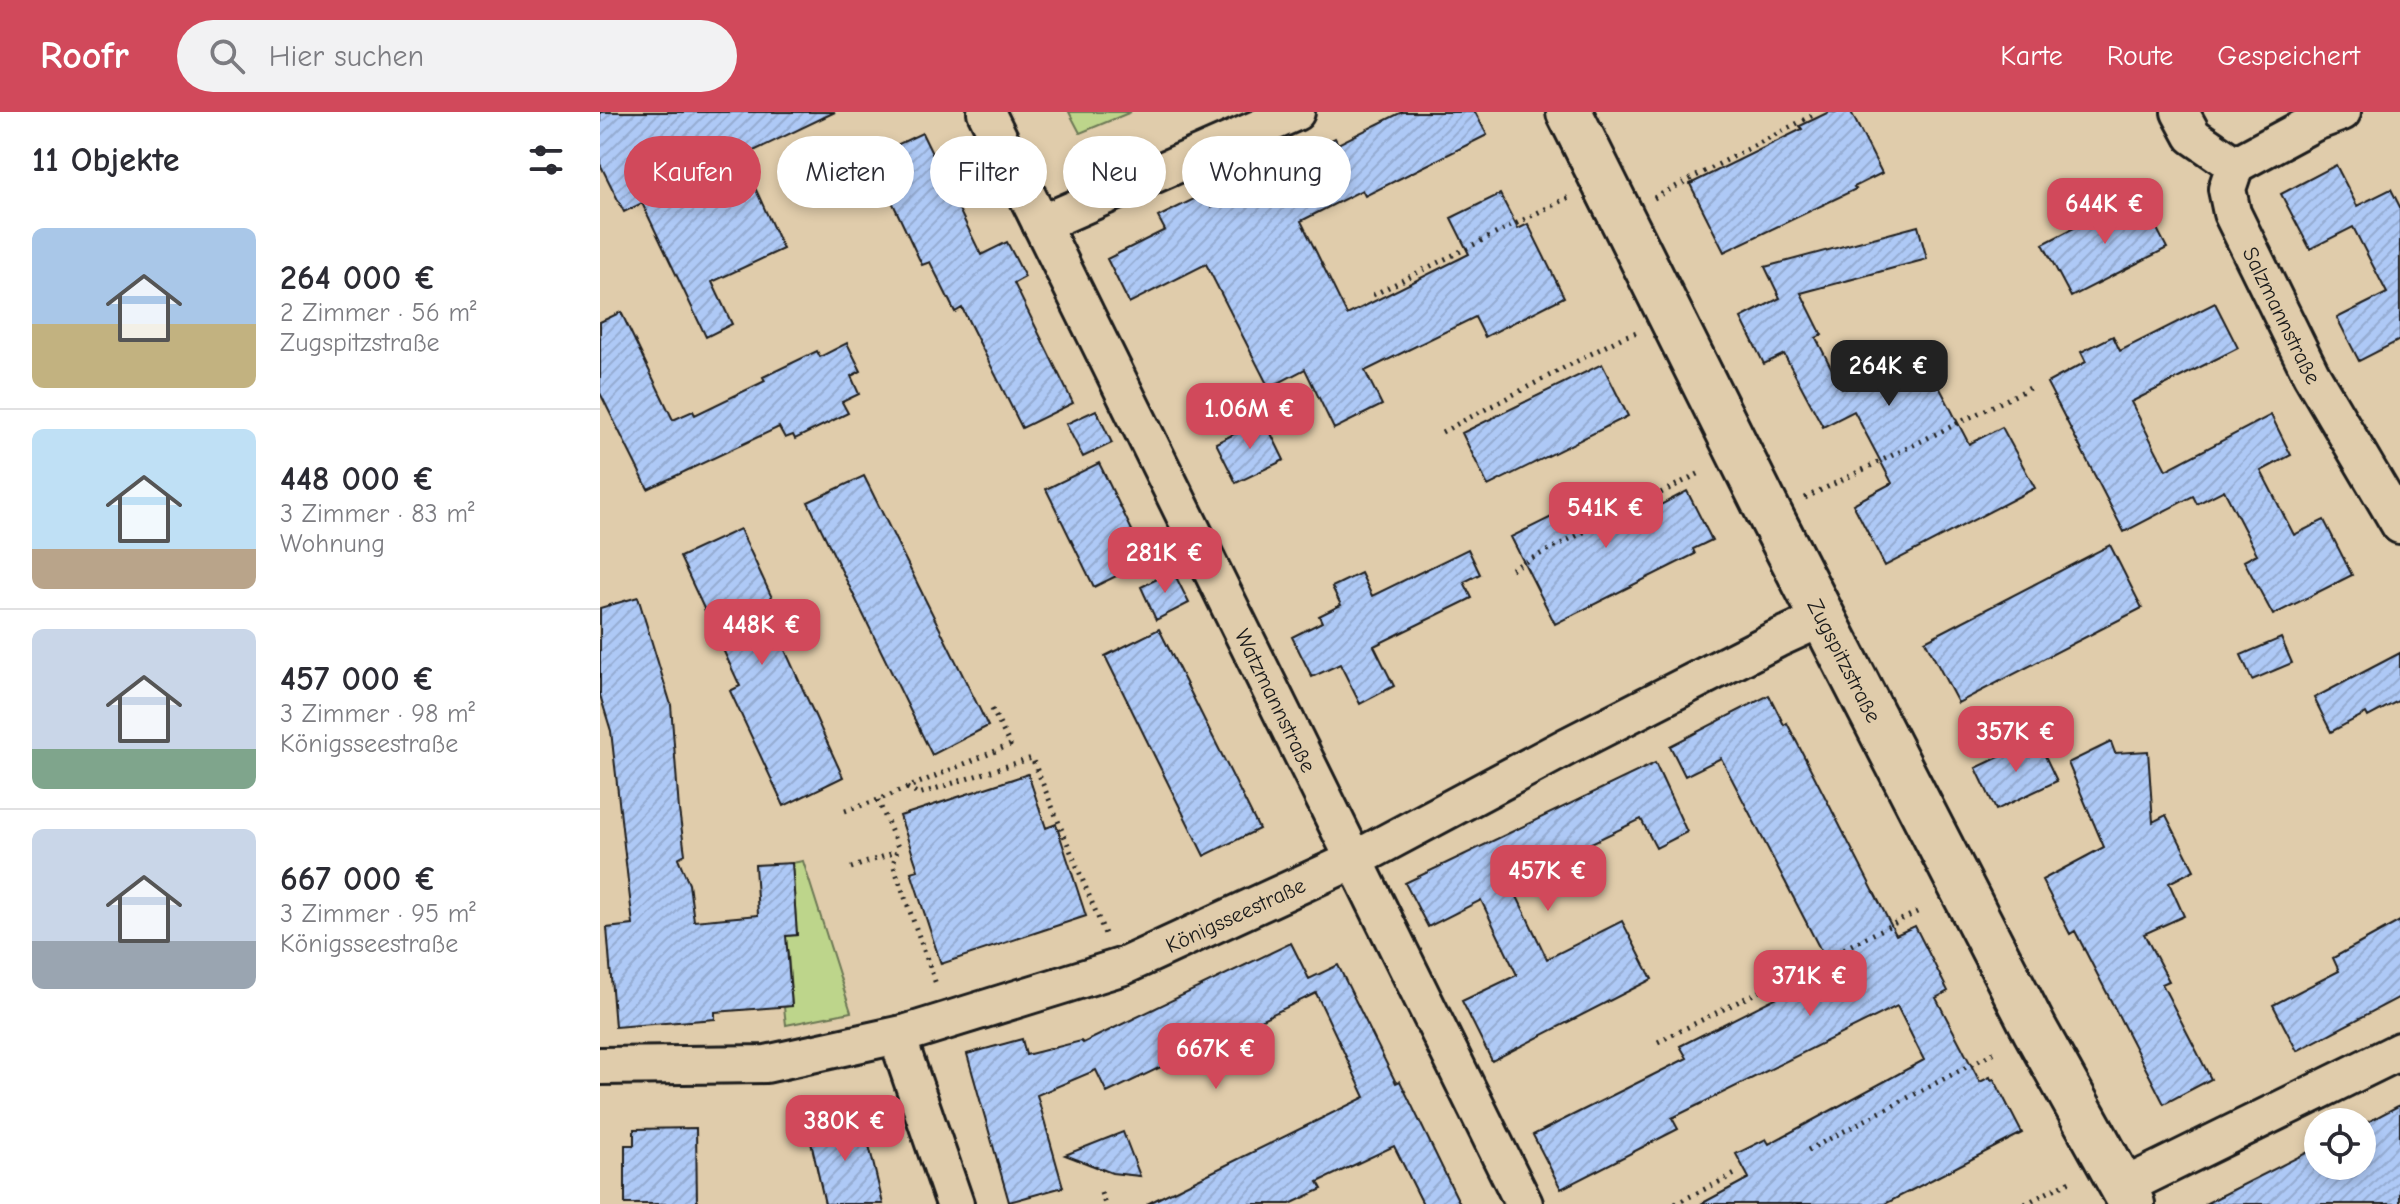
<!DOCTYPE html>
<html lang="de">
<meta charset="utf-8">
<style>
:root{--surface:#fff;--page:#f2f2f3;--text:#2b2b33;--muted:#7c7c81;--line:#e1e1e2;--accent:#d1495b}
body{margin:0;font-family:"Comic Neue",sans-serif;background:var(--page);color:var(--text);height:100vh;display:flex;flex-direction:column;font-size:30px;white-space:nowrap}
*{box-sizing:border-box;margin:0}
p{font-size:26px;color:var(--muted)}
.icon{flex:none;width:44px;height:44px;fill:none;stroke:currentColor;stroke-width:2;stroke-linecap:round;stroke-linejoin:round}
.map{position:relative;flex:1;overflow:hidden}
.panel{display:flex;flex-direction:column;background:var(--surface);width:600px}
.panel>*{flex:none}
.hud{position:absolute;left:24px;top:24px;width:760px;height:72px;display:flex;gap:16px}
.controls{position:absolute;left:1704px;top:996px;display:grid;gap:16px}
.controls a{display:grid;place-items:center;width:72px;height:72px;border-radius:50%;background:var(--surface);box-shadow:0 4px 12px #0003;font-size:40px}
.price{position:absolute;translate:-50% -68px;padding:0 18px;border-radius:16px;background:var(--accent);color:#fff;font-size:26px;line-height:52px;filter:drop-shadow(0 2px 4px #0008)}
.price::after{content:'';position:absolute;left:50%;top:48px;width:24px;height:18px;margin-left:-12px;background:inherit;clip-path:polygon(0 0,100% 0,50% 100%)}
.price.current{background:#222;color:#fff}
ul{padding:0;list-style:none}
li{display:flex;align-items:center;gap:24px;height:200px;padding:0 32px}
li+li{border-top:2px solid var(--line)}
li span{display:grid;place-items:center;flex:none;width:224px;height:160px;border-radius:12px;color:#555}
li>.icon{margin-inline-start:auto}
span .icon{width:96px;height:96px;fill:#fffc;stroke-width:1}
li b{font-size:34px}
h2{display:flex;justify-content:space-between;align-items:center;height:96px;padding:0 32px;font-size:34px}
.chip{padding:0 28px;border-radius:36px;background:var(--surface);box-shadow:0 4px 12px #0003;font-size:28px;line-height:72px}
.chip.current{background:var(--accent);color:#fff}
header{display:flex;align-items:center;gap:48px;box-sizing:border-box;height:112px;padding:0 40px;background:var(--accent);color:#fff}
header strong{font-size:38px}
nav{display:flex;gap:44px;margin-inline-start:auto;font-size:28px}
.search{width:560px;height:72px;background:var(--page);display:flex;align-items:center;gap:20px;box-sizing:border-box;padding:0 28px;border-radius:44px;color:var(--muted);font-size:30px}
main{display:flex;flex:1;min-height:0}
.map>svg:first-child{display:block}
.park{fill:#bdd58b;stroke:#6c7854;stroke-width:2}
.building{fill:url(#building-hatch);stroke:#1c1c1c;stroke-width:2}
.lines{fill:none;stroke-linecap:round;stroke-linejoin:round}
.street-casing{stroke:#1c1c1c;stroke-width:42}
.secondary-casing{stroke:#1c1c1c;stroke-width:50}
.path{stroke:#1c1c1c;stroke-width:5;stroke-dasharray:2 6;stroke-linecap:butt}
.street{stroke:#e0ccab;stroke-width:36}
.secondary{stroke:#e0ccab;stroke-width:44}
.labels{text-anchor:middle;stroke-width:6;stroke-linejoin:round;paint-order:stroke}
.street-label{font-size:22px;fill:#1c1c1c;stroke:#e0ccab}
</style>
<header>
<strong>Roofr</strong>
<div class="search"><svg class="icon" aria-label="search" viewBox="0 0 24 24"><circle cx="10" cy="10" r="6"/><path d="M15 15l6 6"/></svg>Hier suchen</div>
<nav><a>Karte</a><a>Route</a><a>Gespeichert</a></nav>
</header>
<main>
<section class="panel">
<h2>11 Objekte<svg class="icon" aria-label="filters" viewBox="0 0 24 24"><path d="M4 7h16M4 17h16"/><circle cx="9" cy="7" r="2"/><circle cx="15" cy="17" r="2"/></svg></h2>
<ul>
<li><span style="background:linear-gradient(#a9c7e8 60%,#c2b280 0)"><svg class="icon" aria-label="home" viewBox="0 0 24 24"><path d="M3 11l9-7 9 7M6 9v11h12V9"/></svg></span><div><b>264 000 €</b><p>2 Zimmer · 56 m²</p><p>Zugspitzstraße</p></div></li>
<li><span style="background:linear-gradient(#bfe0f5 75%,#b9a48a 0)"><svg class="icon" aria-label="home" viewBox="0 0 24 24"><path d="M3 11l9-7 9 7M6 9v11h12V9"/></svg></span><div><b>448 000 €</b><p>3 Zimmer · 83 m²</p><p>Wohnung</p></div></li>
<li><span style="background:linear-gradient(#c9d6e8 75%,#7fa58c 0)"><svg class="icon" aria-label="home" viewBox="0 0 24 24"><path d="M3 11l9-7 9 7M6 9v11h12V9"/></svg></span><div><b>457 000 €</b><p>3 Zimmer · 98 m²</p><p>Königsseestraße</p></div></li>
<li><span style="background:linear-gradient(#c9d6e8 70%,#9aa5b1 0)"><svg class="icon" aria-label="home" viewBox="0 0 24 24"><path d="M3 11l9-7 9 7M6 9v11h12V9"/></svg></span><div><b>667 000 €</b><p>3 Zimmer · 95 m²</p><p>Königsseestraße</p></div></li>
</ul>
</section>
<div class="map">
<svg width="1800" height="1092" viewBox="0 0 1800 1092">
<defs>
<pattern id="building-hatch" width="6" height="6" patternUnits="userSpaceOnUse" patternTransform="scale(2)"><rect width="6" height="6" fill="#aec9f6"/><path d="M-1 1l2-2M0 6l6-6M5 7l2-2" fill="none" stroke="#95acd2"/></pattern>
</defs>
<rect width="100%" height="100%" fill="#e0ccab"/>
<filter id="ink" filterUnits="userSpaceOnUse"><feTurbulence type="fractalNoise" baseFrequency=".0125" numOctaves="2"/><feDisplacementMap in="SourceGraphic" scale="16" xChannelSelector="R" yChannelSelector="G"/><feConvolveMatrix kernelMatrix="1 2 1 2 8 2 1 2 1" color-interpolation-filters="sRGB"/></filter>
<g filter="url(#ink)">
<path class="park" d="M469,0H531L480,21Z
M203,749L251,900L186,913L184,895L192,893L188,840L183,824L197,823L192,751Z"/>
<path class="building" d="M0,0H235L141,45L183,137L112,170L132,212L106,225L42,91L24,100L0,52Z
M802,0H875L887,23L765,84L762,78L701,109L747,203L869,142L851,106L900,82L918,117L928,112L964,185L885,225L875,205L765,259L782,293L734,317L705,257L669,276L606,152L529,191L507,147L565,118L558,105L604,82L611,95L678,62L674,56L705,41L735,26L738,32Z
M1229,0H1251L1282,61L1254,75L1256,77L1124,140L1090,72L1202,17L1200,14Z
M322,21L381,143L407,130L425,165L414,171L473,291L422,316L362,196L355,200L330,150L322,153L271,45Z
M1736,53L1757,94L1791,77L1800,95V228L1759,249L1737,206L1787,181L1753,115L1710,137L1681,82Z
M1539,82L1567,136L1471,185L1443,132Z
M1318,114L1327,147L1201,181L1222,223L1216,226L1242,277L1286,254L1288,258L1321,240L1369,332L1402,315L1435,376L1285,454L1253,392L1292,371L1254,299L1223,315L1184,242L1164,252L1141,206L1180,186L1165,155Z
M1615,191L1638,236L1531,290L1566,358L1671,303L1691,343L1661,359L1694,423L1724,408L1752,463L1673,503L1644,449L1657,442L1624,378L1597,392L1593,384L1524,420L1447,271L1486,250L1481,240L1513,224L1520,239Z
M21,200L73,308L93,299L95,303L165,269L163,265L217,239L220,245L247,231L261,259L251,264L259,282L242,290L248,301L195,327L193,323L185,326L179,315L48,377L0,281V210Z
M1002,252L1028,304L888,374L862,321Z
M496,298L512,331L483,345L466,312Z
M664,307L684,348L636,371L616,331Z
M499,351L547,449L494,475L446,377Z
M264,364L388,614L332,643L208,390Z
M1087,379L1112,428L1093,437L1095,442L955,512L911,425L990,386L993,393L1014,382L1028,410Z
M140,417L193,531L184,536L243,665L184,694L130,579L140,574L80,445Z
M1510,433L1542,496L1358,591L1325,529Z
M868,437L880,462L864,470L872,486L774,534L794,574L760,592L740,552L712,565L692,525L722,510L719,504L741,493L732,475L761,461L772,484Z
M573,459L589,491L556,508L541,475Z
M38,485L71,593L79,698L85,742L78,746L89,772L94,809L158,803L155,753L192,751L197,823L186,824L192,894L115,900V907L15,915L7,816L33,813L11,619L0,583V496Z
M559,517L659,717L604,744L505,544Z
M1681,526L1692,551L1652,568L1641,543Z
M1800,541V588L1768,605L1766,601L1731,620L1714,586Z
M1169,583L1184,613L1187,611L1296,823L1315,814L1348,879L1336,886L1380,970L1390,965L1391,968L1394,967L1422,1021L1285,1092H1101L1149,1066L1136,1042L1166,1027L1169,1032L1324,948L1297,894L1072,1006L1078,1017L961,1077L933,1023L1087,946L1080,934L1231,858L1121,646L1085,664L1070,634Z
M1437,627L1457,669L1396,698L1376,656Z
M1511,630L1515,641L1548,639L1553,710L1566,703L1594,758L1569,771L1584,804L1544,822L1569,869L1562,872L1611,967L1564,992L1475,819L1470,822L1442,768L1504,735L1468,651Z
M1055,651L1087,720L1056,736L1041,707L910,770L947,847L1022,809L1052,867L892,949L862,889L917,863L881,788L828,815L805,771Z
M428,662L446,716L456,712L486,804L341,852L311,760L318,758L300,704Z
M1800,809V885L1697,939L1673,893L1739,859L1733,846Z
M691,831L709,867L738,853L796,971L800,969L860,1092H823L794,1034L718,1070L722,1077L690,1092H547L765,985L716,881L629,923L632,929L597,946L594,939L507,981L496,958L437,983L463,1075L409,1090L367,942L422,927L426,943L481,929L483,931Z
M1800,993V1092H1605L1718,1035V1054H1762V1013Z
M262,1004L283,1092H225L208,1017Z
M96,1016L97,1092H25V1033H34V1017Z
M523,1020L540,1064L512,1061L465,1043Z"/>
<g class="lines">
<g class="street-casing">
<g id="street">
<path id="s1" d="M386,0L924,1092"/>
<path id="s2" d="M1580,0L1593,24L1635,53L1627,77L1632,101L1711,262L1800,413"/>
<path d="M1635,53L1715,10L1742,0"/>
<path d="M441,112L696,0"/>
<path d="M297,924L355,1092"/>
<path id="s3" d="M0,954L166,952L307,921L524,854L756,747L968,634L1177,527L1223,506"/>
<path d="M1523,1075L1800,939"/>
</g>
</g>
<g class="secondary-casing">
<g id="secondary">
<path id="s4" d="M969,0L1170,403L1435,918L1532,1092"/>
</g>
</g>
<path class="path" d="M1054,86L1217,1
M83,94L147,88
M773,183L969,85
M842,320L1023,225L1037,220
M1205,386L1434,274
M911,457L1102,360
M307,676L319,682L432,646L505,822
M278,688L298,735L293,752L337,875
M245,699L278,688L410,633L392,597
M251,756L296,740
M1058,930L1321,798
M1208,1038L1399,938
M501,1081L505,1092
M1075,1092L1137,1061
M1425,1092L1474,1067"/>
<use href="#street" class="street"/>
<use href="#secondary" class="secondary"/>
</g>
</g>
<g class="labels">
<g class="street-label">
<text dy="8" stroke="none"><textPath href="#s2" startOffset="242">Salzmannstraße</textPath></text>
<text dy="8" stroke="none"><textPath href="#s4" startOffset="614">Zugspitzstraße</textPath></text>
<text dy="8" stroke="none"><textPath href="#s1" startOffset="656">Watzmannstraße</textPath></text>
<text dy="8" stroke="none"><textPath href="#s3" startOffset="660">Königsseestraße</textPath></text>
</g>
</g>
</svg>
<div class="controls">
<a><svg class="icon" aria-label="locate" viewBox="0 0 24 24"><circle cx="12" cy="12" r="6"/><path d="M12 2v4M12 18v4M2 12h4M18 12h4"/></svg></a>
</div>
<b class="price" style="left:1505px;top:134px">644K €</b>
<b class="price current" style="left:1289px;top:296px">264K €</b>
<b class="price" style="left:650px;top:339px">1.06M €</b>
<b class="price" style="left:1006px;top:438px">541K €</b>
<b class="price" style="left:565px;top:483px">281K €</b>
<b class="price" style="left:162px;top:555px">448K €</b>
<b class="price" style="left:1416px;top:662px">357K €</b>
<b class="price" style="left:948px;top:801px">457K €</b>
<b class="price" style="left:1210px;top:906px">371K €</b>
<b class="price" style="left:616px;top:979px">667K €</b>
<b class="price" style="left:245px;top:1051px">380K €</b>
<div class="hud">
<a class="chip current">Kaufen</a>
<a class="chip">Mieten</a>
<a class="chip">Filter</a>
<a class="chip">Neu</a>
<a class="chip">Wohnung</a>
</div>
</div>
</main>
